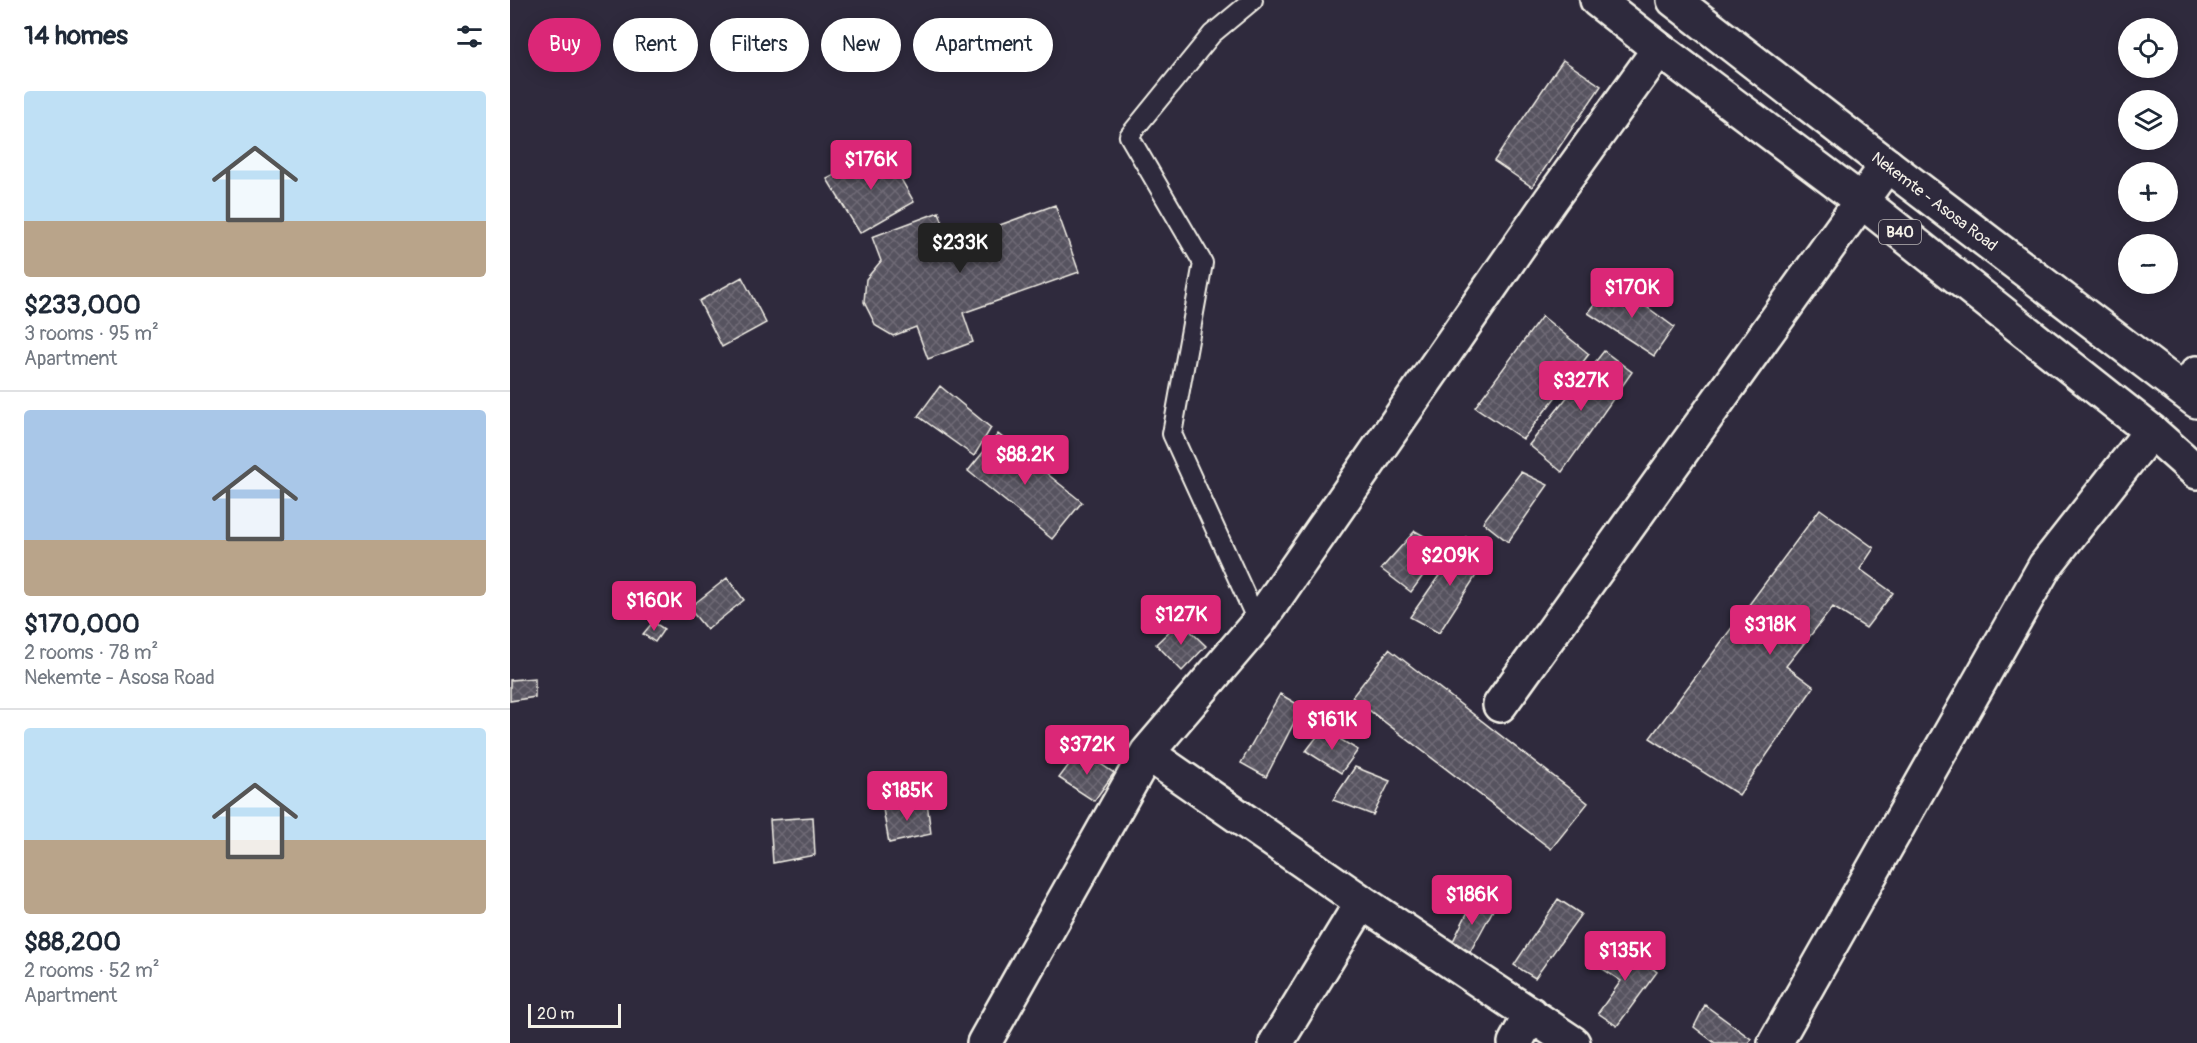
<!DOCTYPE html>
<meta charset="utf-8">
<style>
:root{--surface:#fff;--page:#f2f2f3;--text:#1f2937;--muted:#747a83;--line:#e0e1e3;--accent:#db2777}
body{margin:0;font-family:Pangolin,sans-serif;background:var(--page);color:var(--text);height:100vh;display:flex;flex-direction:column;font-size:22px;white-space:nowrap}
*{box-sizing:border-box;margin:0}
p{font-size:20px;color:var(--muted)}
.icon{flex:none;width:33px;height:33px;fill:none;stroke:currentColor;stroke-width:2;stroke-linecap:round;stroke-linejoin:round}
.map{position:relative;flex:1;overflow:hidden}
.panel{display:flex;flex-direction:column;background:var(--surface);width:510px}
.panel>*{flex:none}
.banner{position:absolute;left:18px;top:18px;width:570px;height:54px;display:flex;gap:12px}
.fabs{position:absolute;left:1608px;top:18px;display:grid;gap:12px}
.fabs a{display:grid;place-items:center;width:60px;height:60px;border-radius:50%;background:var(--surface);box-shadow:0 3px 15px #0003;font-size:30px}
.scale{position:absolute;left:18px;bottom:15px;width:93px;box-sizing:border-box;padding-left:6px;border:3px solid #f4f1e8;border-top:0;font-size:16px;line-height:21px;white-space:nowrap;color:#f4f1e8;-webkit-text-stroke:4px #2f2a3d;paint-order:stroke}
.price{position:absolute;translate:-50% -51px;padding:0 14px;border-radius:6px;background:var(--accent);color:#fff;font-size:20px;line-height:39px;filter:drop-shadow(0 2px 3px #0008)}
.price::after{content:'';position:absolute;left:50%;top:36px;width:18px;height:14px;margin-left:-9px;background:inherit;clip-path:polygon(0 0,100% 0,50% 100%)}
.price.selected{background:#222;color:#fff}
ul{padding:0;list-style:none}
li{display:grid;align-content:center;gap:12px;height:318px;padding:0 24px}
li+li{border-top:2px solid var(--line)}
li span{display:grid;place-items:center;height:186px;border-radius:6px;color:#555}
li>.icon{margin-inline-start:auto}
span .icon{width:108px;height:108px;fill:#fffc;stroke-width:1}
li b{font-size:26px}
h2{display:flex;justify-content:space-between;align-items:center;height:72px;padding:0 24px;font-size:26px}
.chip{padding:0 21px;border-radius:27px;background:var(--surface);box-shadow:0 3px 15px #0003;font-size:21px;line-height:54px}
.chip.selected{background:var(--accent);color:#fff}
main{display:flex;flex:1;min-height:0}
.map>svg:first-child{display:block}
.building{fill:url(#building-cross-hatch);stroke:#f4f1e8;stroke-width:1.5}
.lines{fill:none;stroke-linecap:round;stroke-linejoin:round}
.lane-casing{stroke:#f4f1e8;stroke-width:22}
.street-casing{stroke:#f4f1e8;stroke-width:38}
.highway-casing{stroke:#f4f1e8;stroke-width:38}
.lane{stroke:#2f2a3d;stroke-width:18}
.street{stroke:#2f2a3d;stroke-width:33}
.highway{stroke:#2f2a3d;stroke-width:33}
.labels{text-anchor:middle;stroke-width:4.5;stroke-linejoin:round;paint-order:stroke}
.shield{fill:#2f2a3d;stroke:#b9b5b5;stroke-width:1.5}
.shield-label{font-size:15px;font-weight:bold;fill:#f4f1e8}
.street-label{font-size:16px;fill:#f4f1e8;stroke:#2f2a3d}
</style>
<main>
<section class="panel">
<h2>14 homes<svg class="icon" aria-label="filters" viewBox="0 0 24 24"><path d="M4 7h16M4 17h16"/><circle cx="9" cy="7" r="2"/><circle cx="15" cy="17" r="2"/></svg></h2>
<ul>
<li><span style="background:linear-gradient(#bfe0f5 70%,#b9a48a 0)"><svg class="icon" aria-label="home" viewBox="0 0 24 24"><path d="M3 11l9-7 9 7M6 9v11h12V9"/></svg></span><div><b>$233,000</b><p>3 rooms · 95 m²</p><p>Apartment</p></div></li>
<li><span style="background:linear-gradient(#a9c7e8 70%,#b9a48a 0)"><svg class="icon" aria-label="home" viewBox="0 0 24 24"><path d="M3 11l9-7 9 7M6 9v11h12V9"/></svg></span><div><b>$170,000</b><p>2 rooms · 78 m²</p><p>Nekemte - Asosa Road</p></div></li>
<li><span style="background:linear-gradient(#bfe0f5 60%,#b9a48a 0)"><svg class="icon" aria-label="home" viewBox="0 0 24 24"><path d="M3 11l9-7 9 7M6 9v11h12V9"/></svg></span><div><b>$88,200</b><p>2 rooms · 52 m²</p><p>Apartment</p></div></li>
</ul>
</section>
<div class="map">
<svg width="1687" height="1043" viewBox="0 0 1687 1043">
<defs>
<pattern id="building-cross-hatch" width="8" height="8" patternUnits="userSpaceOnUse" patternTransform="scale(1.5)"><rect width="8" height="8" fill="#56525f"/><path d="M0 0l8 8M0 8l8-8" fill="none" stroke="#6f6b76"/></pattern>
</defs>
<rect width="100%" height="100%" fill="#2f2a3d"/>
<filter id="ink" filterUnits="userSpaceOnUse"><feTurbulence type="fractalNoise" baseFrequency=".0167" numOctaves="2"/><feDisplacementMap in="SourceGraphic" scale="12" xChannelSelector="R" yChannelSelector="G"/><feConvolveMatrix kernelMatrix="1 2 1 2 8 2 1 2 1" color-interpolation-filters="sRGB"/></filter>
<g filter="url(#ink)">
<path class="building" d="M1053,60L1091,86L1022,187L984,161Z
M374,149L404,202L350,233L317,179Z
M545,205L569,272L453,313L463,342L418,359L406,327L383,336L366,326L354,302L356,279L371,261L362,237L429,212L440,243Z
M232,277L256,323L212,347L189,301Z
M1103,282L1164,327L1144,356L1078,313Z
M1032,316L1079,354L1013,439L965,407Z
M1094,351L1122,372L1052,472L1019,445Z
M430,386L481,428L464,456L408,416Z
M488,434L572,502L542,539L458,471Z
M1011,472L1038,485L998,542L973,522Z
M1310,509L1364,548L1350,569L1383,593L1356,628L1323,607L1276,666L1304,687L1229,795L1140,738Z
M905,531L934,547L901,592L871,569Z
M956,537L978,557L929,633L900,617Z
M217,578L234,600L197,630L179,608Z
M670,621L696,646L672,671L646,644Z
M143,622L154,629L145,642L133,634Z
M879,649L1078,803L1041,849L842,697Z
M25,678V697L0,701V680Z
M770,694L792,707L756,777L731,763Z
M813,729L848,750L831,773L796,751Z
M570,750L604,773L584,801L549,778Z
M845,767L880,781L863,815L823,800Z
M417,802L421,834L379,843L373,809Z
M303,817L305,855L263,863L260,820Z
M1048,899L1071,914L1025,978L1004,965Z
M963,902L983,910L960,952L943,941Z
M1110,942L1147,972L1107,1026L1088,1013L1111,981L1090,967Z
M1195,1005L1241,1039L1238,1043H1205L1184,1027Z"/>
<g class="lines">
<g class="lane-casing">
<path id="lane" d="M743,0L702,34L619,136L693,263L662,434L748,623"/>
</g>
<g class="street-casing">
<path id="street" d="M1675,391L1687,373
M990,705L1377,165
M637,753L852,902L1063,1043
M474,1043L637,753L748,623L1040,201L1149,49
M766,1043L852,902
M1005,1043L1021,1014
M1265,1043L1535,566L1641,431"/>
</g>
<g class="highway-casing">
<path id="highway" d="M1087,0L1149,49L1350,200L1641,431L1687,472
M1164,0L1377,165L1687,401"/>
</g>
<use href="#lane" class="lane"/>
<use href="#street" class="street"/>
<use href="#highway" class="highway"/>
</g>
</g>
<g class="labels">
<rect class="shield" x="1369" y="220" width="42" height="24" rx="4.5"/>
<g class="shield-label">
<text x="1390" y="237">B40</text>
</g>
<g class="street-label">
<text transform="translate(1425 201) rotate(37)" y="6">Nekemte - Asosa Road</text>
</g>
</g>
</svg>
<div class="fabs">
<a><svg class="icon" aria-label="locate" viewBox="0 0 24 24"><circle cx="12" cy="12" r="6"/><path d="M12 2v4M12 18v4M2 12h4M18 12h4"/></svg></a>
<a><svg class="icon" aria-label="layers" viewBox="0 0 24 24"><path d="M12 4l9 5-9 5-9-5zM3 14l9 5 9-5"/></svg></a>
<a>+</a>
<a>−</a>
</div>
<div class="scale">20 m</div>
<b class="price" style="left:361px;top:191px">$176K</b>
<b class="price selected" style="left:450px;top:274px">$233K</b>
<b class="price" style="left:1122px;top:319px">$170K</b>
<b class="price" style="left:1071px;top:412px">$327K</b>
<b class="price" style="left:515px;top:486px">$88.2K</b>
<b class="price" style="left:940px;top:587px">$209K</b>
<b class="price" style="left:144px;top:632px">$160K</b>
<b class="price" style="left:671px;top:646px">$127K</b>
<b class="price" style="left:1260px;top:656px">$318K</b>
<b class="price" style="left:822px;top:751px">$161K</b>
<b class="price" style="left:577px;top:776px">$372K</b>
<b class="price" style="left:397px;top:822px">$185K</b>
<b class="price" style="left:962px;top:926px">$186K</b>
<b class="price" style="left:1115px;top:982px">$135K</b>
<div class="banner">
<a class="chip selected">Buy</a>
<a class="chip">Rent</a>
<a class="chip">Filters</a>
<a class="chip">New</a>
<a class="chip">Apartment</a>
</div>
</div>
</main>
